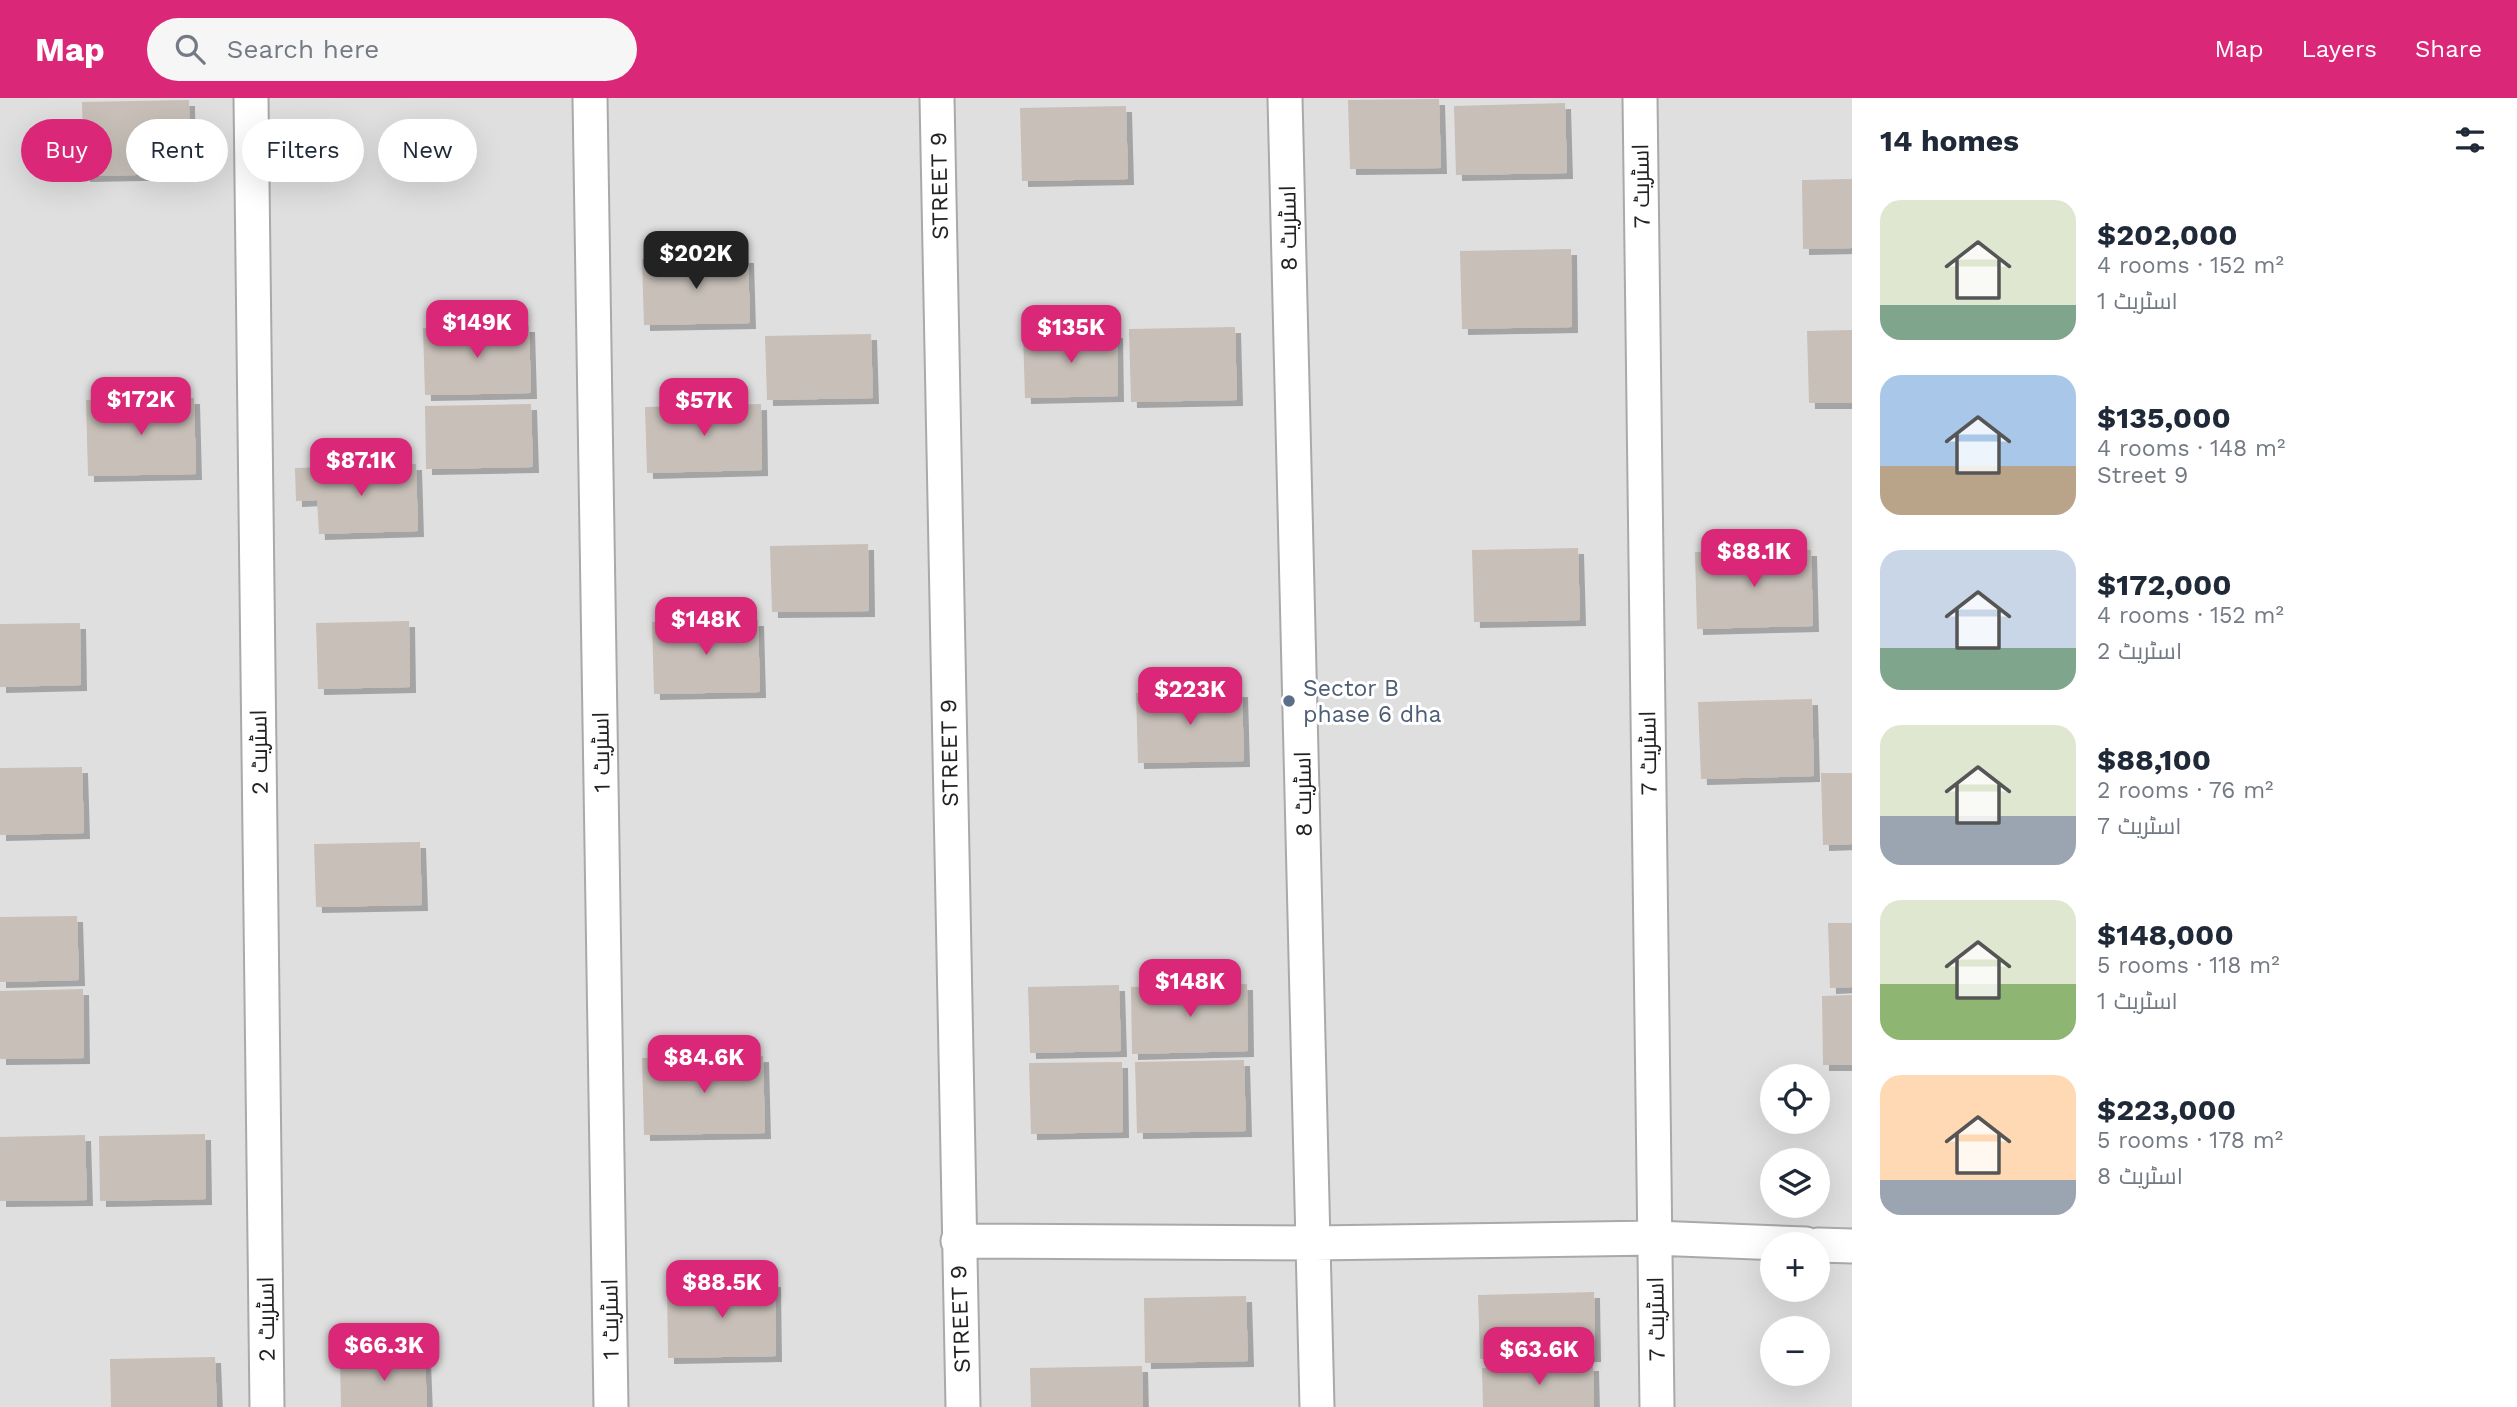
<!DOCTYPE html>
<meta charset="utf-8">
<style>
:root{--surface:#fff;--page:#f6f6f7;--text:#1f2937;--muted:#747a83;--accent:#db2777}
body{margin:0;font-family:"Work Sans",Cairo,sans-serif;background:var(--page);color:var(--text);height:100vh;display:flex;flex-direction:column;font-size:26px;white-space:nowrap}
*{box-sizing:border-box;margin:0}
p{font-size:23px;color:var(--muted)}
.icon{flex:none;width:38px;height:38px;fill:none;stroke:currentColor;stroke-width:2;stroke-linecap:round;stroke-linejoin:round}
.map{position:relative;flex:1;overflow:hidden}
.details{display:flex;flex-direction:column;background:var(--surface);width:665px}
.details>*{flex:none}
.guide{position:absolute;left:21px;top:21px;width:665px;height:63px;display:flex;gap:14px}
.tools{position:absolute;left:1760px;top:966px;display:grid;gap:14px}
.tools a{display:grid;place-items:center;width:70px;height:70px;border-radius:50%;background:var(--surface);box-shadow:0 7px 28px #0002;font-size:35px}
.price{position:absolute;translate:-50% -60px;padding:0 16px;border-radius:14px;background:var(--accent);color:#fff;font-size:23px;line-height:46px;filter:drop-shadow(0 2px 4px #0008)}
.price::after{content:'';position:absolute;left:50%;top:42px;width:21px;height:16px;margin-left:-10px;background:inherit;clip-path:polygon(0 0,100% 0,50% 100%)}
.price.selected{background:#222;color:#fff}
ul{padding:0;list-style:none}
li{display:flex;align-items:center;gap:21px;height:175px;padding:0 28px}
li span{display:grid;place-items:center;flex:none;width:196px;height:140px;border-radius:21px;color:#555}
li>.icon{margin-inline-start:auto}
span .icon{width:84px;height:84px;fill:#fffc;stroke-width:1}
li b{font-size:30px}
h2{display:flex;justify-content:space-between;align-items:center;height:84px;padding:0 28px;font-size:30px}
.chip{padding:0 24px;border-radius:32px;background:var(--surface);box-shadow:0 7px 28px #0002;font-size:24px;line-height:63px}
.chip.selected{background:var(--accent);color:#fff}
header{display:flex;align-items:center;gap:42px;box-sizing:border-box;height:98px;padding:0 35px;background:var(--accent);color:#fff}
header strong{font-size:33px}
nav{display:flex;gap:38px;margin-inline-start:auto;font-size:24px}
.search{width:490px;height:63px;background:var(--page);display:flex;align-items:center;gap:18px;box-sizing:border-box;padding:0 24px;border-radius:38px;color:var(--muted);font-size:26px}
main{display:flex;flex:1;min-height:0}
.map>svg:first-child{display:block}
.residential{fill:#e0dfdf;fill-rule:evenodd}
.building{fill:#c7bfb8;filter:url(#shadow)}
.lines{fill:none;stroke-linecap:round;stroke-linejoin:round}
.minor-casing{stroke:#a9a9a9;stroke-width:37}
.minor{stroke:#fff;stroke-width:33}
.service-dot{fill:#5c6f8a;stroke:#fff;stroke-width:2.5}
.labels{text-anchor:middle;stroke-width:6;stroke-linejoin:round;paint-order:stroke}
.street-label{font-size:23px;fill:#222;stroke:#fff}
.service-label{font-size:23px;fill:#4e5e75;stroke:#fff;text-anchor:start}
</style>
<header>
<strong>Map</strong>
<div class="search"><svg class="icon" aria-label="search" viewBox="0 0 24 24"><circle cx="10" cy="10" r="6"/><path d="M15 15l6 6"/></svg>Search here</div>
<nav><a>Map</a><a>Layers</a><a>Share</a></nav>
</header>
<main>
<div class="map">
<svg width="1852" height="1309" viewBox="0 0 1852 1309">
<defs>
<filter id="shadow"><feDropShadow dx="6" dy="6" stdDeviation="0" flood-color="#0004"/></filter>
</defs>
<rect width="100%" height="100%" fill="#f2efe9"/>
<path class="residential" d="M0,0H1852V1309H0ZM1773,978H1818V1024H1773ZM1773,1062H1818V1108H1773ZM1773,1146H1818V1192H1773ZM1773,1230H1818V1276H1773Z"/>
<path class="building" d="M1439,1L1441,70L1350,71L1348,2Z
M189,2L190,76L84,78L82,4Z
M1565,5L1567,75L1456,77L1454,8Z
M1126,8L1128,81L1022,83L1020,10Z
M1852,81V150L1803,151L1802,82Z
M1571,151L1572,229L1462,231L1460,153Z
M748,159L750,225L644,227L642,161Z
M529,228L531,295L425,297L423,230Z
M1235,229L1237,302L1131,304L1129,231Z
M1852,232V305H1809L1807,233Z
M1117,234L1118,298L1025,300L1023,236Z
M871,236L873,300L767,302L765,238Z
M194,300L196,376L88,378L86,302Z
M531,306L533,369L426,371L425,308Z
M761,306L762,372L647,375L645,309Z
M416,366L418,433L319,436L317,402L296,403L295,370Z
M868,446L869,513L772,514L770,448Z
M1578,450L1580,522L1474,524L1472,452Z
M1811,452L1813,528L1697,531L1695,454Z
M758,522L760,594L654,596L652,524Z
M409,523L410,589L318,591L316,525Z
M80,525L81,587L0,589V526Z
M1242,593L1244,663L1138,665L1136,595Z
M1812,601L1814,678L1701,681L1698,604Z
M82,669L84,735L0,737V670Z
M1821,675H1852V746L1823,747Z
M420,744L422,807L316,809L314,746Z
M77,818L79,882L0,884V819Z
M1828,825H1852V889L1830,890Z
M1247,886L1248,953L1132,956L1131,889Z
M1119,887L1121,953L1030,955L1028,889Z
M83,891L84,960L0,961V893Z
M1852,897V967H1823L1822,898Z
M763,958L765,1035L644,1037L642,960Z
M1244,962L1246,1033L1137,1035L1135,964Z
M1122,964L1123,1034L1031,1036L1029,965Z
M205,1036L206,1101L100,1103L99,1038Z
M85,1037L87,1102L0,1103V1039Z
M775,1183L776,1258L668,1260L667,1186Z
M1594,1194L1595,1258L1480,1261L1478,1197Z
M1246,1198L1248,1263L1145,1265L1144,1200Z
M215,1259L217,1309H111L110,1261Z
M425,1260L427,1309H341L340,1262Z
M1593,1267L1594,1309H1483L1482,1270Z
M1142,1268L1143,1309H1031L1030,1270Z"/>
<g class="lines">
<g class="minor-casing">
<path id="minor" d="M251,0L267,1309
M590,0L611,1309
M937,0L963,1309
M1285,0L1317,1309
M1640,0L1657,1309
M958,1143L1314,1145L1654,1140L1806,1146
M1818,1147L1852,1148"/>
</g>
<use href="#minor" class="minor"/>
</g>
<circle class="service-dot" cx="1289" cy="603" r="7"/>
<g class="labels">
<g class="street-label">
<text transform="translate(939 88) rotate(-91)" y="8">STREET 9</text>
<text transform="translate(1641 88) rotate(-91)" y="8">اسٹریٹ 7</text>
<text transform="translate(1288 130) rotate(-91)" y="8">اسٹریٹ 8</text>
<text transform="translate(259 654) rotate(-91)" y="8">اسٹریٹ 2</text>
<text transform="translate(601 654) rotate(-91)" y="8">اسٹریٹ 1</text>
<text transform="translate(949 655) rotate(-91)" y="8">STREET 9</text>
<text transform="translate(1648 655) rotate(-91)" y="8">اسٹریٹ 7</text>
<text transform="translate(1303 696) rotate(-91)" y="8">اسٹریٹ 8</text>
<text transform="translate(266 1221) rotate(-91)" y="8">اسٹریٹ 2</text>
<text transform="translate(610 1221) rotate(-91)" y="8">اسٹریٹ 1</text>
<text transform="translate(960 1221) rotate(-92)" y="8">STREET 9</text>
<text transform="translate(1656 1221) rotate(-91)" y="8">اسٹریٹ 7</text>
</g>
<g class="service-label">
<text x="1303" y="598">Sector B<tspan x="1303" dy="26">phase 6 dha</tspan></text>
</g>
</g>
</svg>
<div class="tools">
<a><svg class="icon" aria-label="locate" viewBox="0 0 24 24"><circle cx="12" cy="12" r="6"/><path d="M12 2v4M12 18v4M2 12h4M18 12h4"/></svg></a>
<a><svg class="icon" aria-label="layers" viewBox="0 0 24 24"><path d="M12 4l9 5-9 5-9-5zM3 14l9 5 9-5"/></svg></a>
<a>+</a>
<a>−</a>
</div>
<b class="price selected" style="left:696px;top:193px">$202K</b>
<b class="price" style="left:477px;top:262px">$149K</b>
<b class="price" style="left:1071px;top:267px">$135K</b>
<b class="price" style="left:141px;top:339px">$172K</b>
<b class="price" style="left:704px;top:340px">$57K</b>
<b class="price" style="left:361px;top:400px">$87.1K</b>
<b class="price" style="left:1754px;top:491px">$88.1K</b>
<b class="price" style="left:706px;top:559px">$148K</b>
<b class="price" style="left:1190px;top:629px">$223K</b>
<b class="price" style="left:1190px;top:921px">$148K</b>
<b class="price" style="left:704px;top:997px">$84.6K</b>
<b class="price" style="left:722px;top:1222px">$88.5K</b>
<b class="price" style="left:384px;top:1285px">$66.3K</b>
<b class="price" style="left:1539px;top:1289px">$63.6K</b>
<div class="guide">
<a class="chip selected">Buy</a>
<a class="chip">Rent</a>
<a class="chip">Filters</a>
<a class="chip">New</a>
</div>
</div>
<section class="details">
<h2>14 homes<svg class="icon" aria-label="filters" viewBox="0 0 24 24"><path d="M4 7h16M4 17h16"/><circle cx="9" cy="7" r="2"/><circle cx="15" cy="17" r="2"/></svg></h2>
<ul>
<li><span style="background:linear-gradient(#dfe7d0 75%,#7fa58c 0)"><svg class="icon" aria-label="home" viewBox="0 0 24 24"><path d="M3 11l9-7 9 7M6 9v11h12V9"/></svg></span><div><b>$202,000</b><p>4 rooms · 152 m²</p><p>اسٹریٹ 1</p></div></li>
<li><span style="background:linear-gradient(#a9c7e8 65%,#b9a48a 0)"><svg class="icon" aria-label="home" viewBox="0 0 24 24"><path d="M3 11l9-7 9 7M6 9v11h12V9"/></svg></span><div><b>$135,000</b><p>4 rooms · 148 m²</p><p>Street 9</p></div></li>
<li><span style="background:linear-gradient(#c9d6e8 70%,#7fa58c 0)"><svg class="icon" aria-label="home" viewBox="0 0 24 24"><path d="M3 11l9-7 9 7M6 9v11h12V9"/></svg></span><div><b>$172,000</b><p>4 rooms · 152 m²</p><p>اسٹریٹ 2</p></div></li>
<li><span style="background:linear-gradient(#dfe7d0 65%,#9aa5b1 0)"><svg class="icon" aria-label="home" viewBox="0 0 24 24"><path d="M3 11l9-7 9 7M6 9v11h12V9"/></svg></span><div><b>$88,100</b><p>2 rooms · 76 m²</p><p>اسٹریٹ 7</p></div></li>
<li><span style="background:linear-gradient(#dfe7d0 60%,#8fb573 0)"><svg class="icon" aria-label="home" viewBox="0 0 24 24"><path d="M3 11l9-7 9 7M6 9v11h12V9"/></svg></span><div><b>$148,000</b><p>5 rooms · 118 m²</p><p>اسٹریٹ 1</p></div></li>
<li><span style="background:linear-gradient(#ffd9b3 75%,#9aa5b1 0)"><svg class="icon" aria-label="home" viewBox="0 0 24 24"><path d="M3 11l9-7 9 7M6 9v11h12V9"/></svg></span><div><b>$223,000</b><p>5 rooms · 178 m²</p><p>اسٹریٹ 8</p></div></li>
</ul>
</section>
</main>
